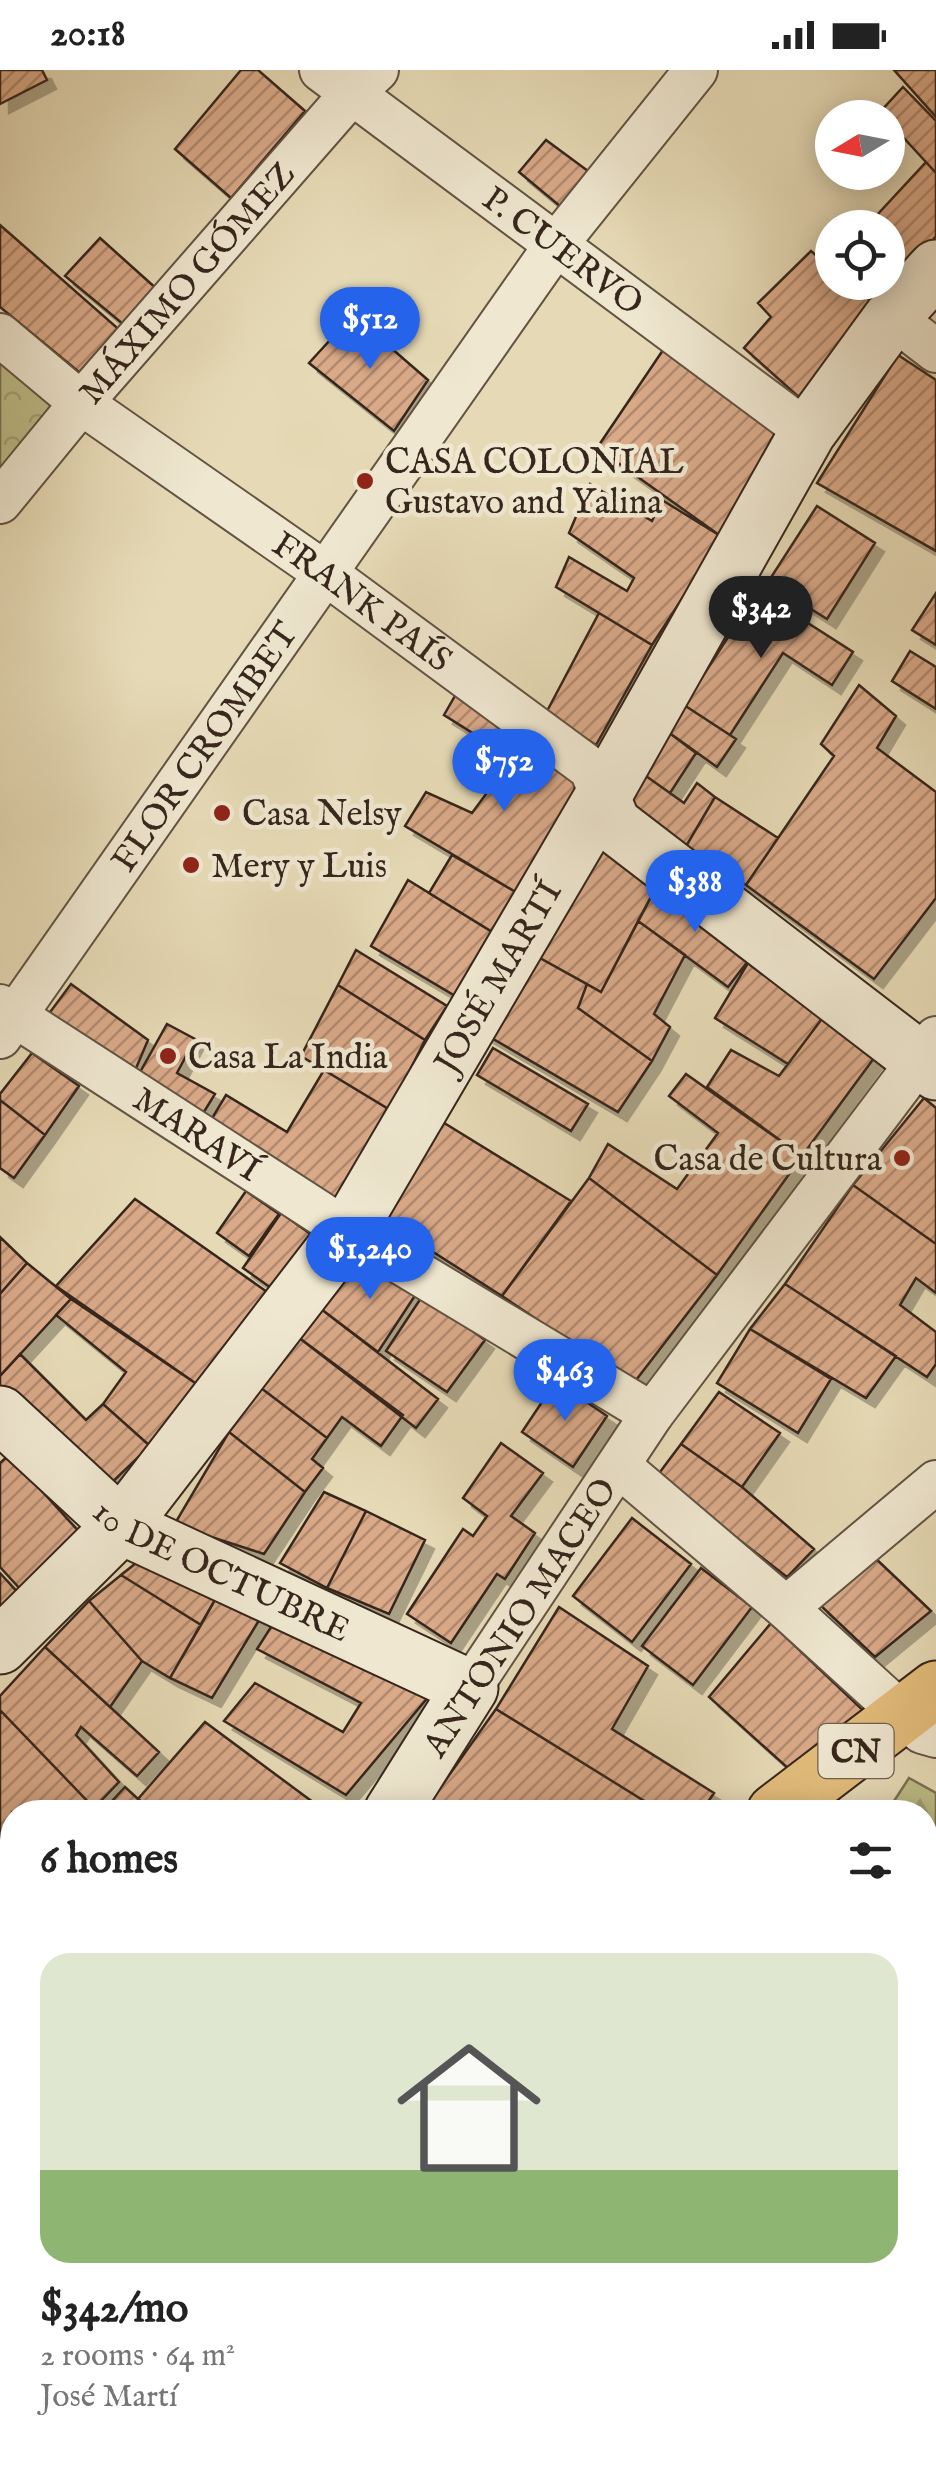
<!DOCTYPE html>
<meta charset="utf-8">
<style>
:root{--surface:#fff;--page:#f6f6f6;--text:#222;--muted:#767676;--accent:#2563eb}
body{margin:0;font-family:"IM FELL English",serif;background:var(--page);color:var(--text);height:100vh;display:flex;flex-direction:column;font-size:38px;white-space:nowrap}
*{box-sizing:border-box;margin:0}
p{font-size:32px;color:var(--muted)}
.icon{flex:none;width:55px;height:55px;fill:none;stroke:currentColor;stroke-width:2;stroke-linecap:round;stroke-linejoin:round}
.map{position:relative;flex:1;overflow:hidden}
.sheet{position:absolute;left:0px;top:1730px;width:938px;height:670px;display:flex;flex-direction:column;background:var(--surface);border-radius:40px 40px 0 0;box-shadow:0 5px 25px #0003}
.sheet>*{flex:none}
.needle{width:65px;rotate:260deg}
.controls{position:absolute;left:815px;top:30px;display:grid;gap:20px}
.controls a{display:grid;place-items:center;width:90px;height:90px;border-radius:50%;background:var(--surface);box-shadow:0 5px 25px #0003;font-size:50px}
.price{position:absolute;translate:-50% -85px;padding:0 22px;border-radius:35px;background:var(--accent);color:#fff;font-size:32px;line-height:65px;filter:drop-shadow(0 2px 5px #0008)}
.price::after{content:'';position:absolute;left:50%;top:60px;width:30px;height:22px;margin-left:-15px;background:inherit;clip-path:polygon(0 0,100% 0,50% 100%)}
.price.active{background:#222;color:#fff}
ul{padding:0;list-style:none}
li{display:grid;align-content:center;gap:20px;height:530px;padding:0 40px}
li span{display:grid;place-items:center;height:310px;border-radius:30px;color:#555}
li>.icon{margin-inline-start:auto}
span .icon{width:180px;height:180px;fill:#fffc;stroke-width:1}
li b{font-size:42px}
h2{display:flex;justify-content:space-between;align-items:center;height:120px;padding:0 40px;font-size:42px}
.status{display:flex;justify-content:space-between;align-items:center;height:70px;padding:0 50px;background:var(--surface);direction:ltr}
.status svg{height:28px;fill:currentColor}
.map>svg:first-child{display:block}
.forest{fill:url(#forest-firs);stroke:#7a7252;stroke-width:2.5}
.park{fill:url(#park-crowns);stroke:#7a7252;stroke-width:2.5}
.building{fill:url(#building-hatch);stroke:#36261c;stroke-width:2.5;filter:url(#shadow)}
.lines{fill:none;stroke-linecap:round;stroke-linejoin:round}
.street-casing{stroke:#625342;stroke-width:46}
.secondary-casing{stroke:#36261c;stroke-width:59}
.primary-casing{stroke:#36261c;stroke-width:59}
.street{stroke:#efe7d0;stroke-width:42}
.secondary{stroke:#efe7d0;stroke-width:55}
.primary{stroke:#e3bd7b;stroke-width:55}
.poi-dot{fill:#8f2418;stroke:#efe7d0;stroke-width:4}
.labels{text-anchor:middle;stroke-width:9;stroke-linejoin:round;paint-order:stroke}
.shield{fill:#efe7d0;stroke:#6e6052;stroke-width:2.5}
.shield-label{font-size:32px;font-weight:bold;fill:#36261c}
.street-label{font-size:35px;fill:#36261c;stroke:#efe7d0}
.poi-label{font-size:35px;fill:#36261c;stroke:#efe7d0;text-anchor:start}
</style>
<div class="status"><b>20:18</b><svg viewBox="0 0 49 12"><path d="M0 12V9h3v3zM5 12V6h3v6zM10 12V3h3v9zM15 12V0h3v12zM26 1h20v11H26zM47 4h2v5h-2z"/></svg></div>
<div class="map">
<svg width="936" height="2400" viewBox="0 0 936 2400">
<defs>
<pattern id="forest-firs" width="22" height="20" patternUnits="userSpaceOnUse" patternTransform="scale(2.5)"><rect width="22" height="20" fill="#bdbd88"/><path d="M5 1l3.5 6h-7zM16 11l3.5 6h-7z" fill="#a3a275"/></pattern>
<pattern id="park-crowns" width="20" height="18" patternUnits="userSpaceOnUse" patternTransform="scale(2.5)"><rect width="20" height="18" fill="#bdbd88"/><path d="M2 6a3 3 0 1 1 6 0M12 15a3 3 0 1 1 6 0" fill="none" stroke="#a3a275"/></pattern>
<pattern id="building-hatch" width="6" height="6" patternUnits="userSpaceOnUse" patternTransform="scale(2.5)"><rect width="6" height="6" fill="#d9a988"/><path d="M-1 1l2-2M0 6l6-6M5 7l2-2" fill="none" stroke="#b1896e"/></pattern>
<filter id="shadow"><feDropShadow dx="9" dy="9" stdDeviation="0" flood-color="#0004"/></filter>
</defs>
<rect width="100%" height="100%" fill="#e6dab6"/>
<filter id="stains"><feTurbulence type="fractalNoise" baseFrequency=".002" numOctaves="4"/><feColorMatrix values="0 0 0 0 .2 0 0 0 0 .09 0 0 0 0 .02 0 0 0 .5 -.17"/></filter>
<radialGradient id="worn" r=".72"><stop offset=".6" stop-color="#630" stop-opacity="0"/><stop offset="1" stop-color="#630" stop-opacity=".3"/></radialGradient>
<path class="forest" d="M909,1708L936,1723V1801L925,1783V1742H901L894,1731Z
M936,1840V2094L925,2085V1855Z"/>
<path class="park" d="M0,290L67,336L0,415Z
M167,2388H228L219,2400H153Z"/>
<path class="building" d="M0,0H42L47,10L0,34Z
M241,0H258L305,41L231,128L175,79Z
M894,0H936V47Z
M903,17L936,51V103L880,42Z
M546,70L588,101L561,137L519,102Z
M926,92L936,103V166L879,238L849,212H888V158H865Z
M0,155L123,263L85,307L0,237Z
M100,168L159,221L129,259L65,206Z
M811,181L832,199V212H849L879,238L801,329L744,278L771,247L758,233Z
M353,245L428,310L394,361L309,293Z
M663,280L783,363L722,467L597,378Z
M898,285L936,310V481L817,413Z
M590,414L652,451L662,430L722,467L652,575L556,517L569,487L627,521L634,508L569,463Z
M817,436L875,473L827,549L768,512Z
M758,521L853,582L832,615L783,583L730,665L684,635Z
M936,523V575L912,560Z
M599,543L652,575L596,675L546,643Z
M910,581L936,597V639L892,611Z
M859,615L896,646L877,678L936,722V828L874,909L746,815L834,686L821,674Z
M459,619L510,662L498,679L444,645Z
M684,635L736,669L717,697L664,659Z
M664,659L696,683L670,723L636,699Z
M510,662L584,710L519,824L405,756L426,722L472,743L492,716L478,707Z
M636,699L684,733L697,713L715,727L685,778L615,738Z
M715,727L778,768L746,815L685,778Z
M595,772L659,812L601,922L531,883Z
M452,785L519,824L497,865L429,823Z
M408,810L497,865L457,927L371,876Z
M659,812L754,883L728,917L638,851Z
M638,851L685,885L654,944L670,957L652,991L578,938L587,914L601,922Z
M356,880L447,936L425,970L338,915Z
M531,883L587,914L578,938L652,991L618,1042L483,963Z
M754,883L824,946L788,994L715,948Z
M71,914L148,970L134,1003L42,953Z
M338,915L425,970L390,1040L301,986Z
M824,946L877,984L802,1086L707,1017L731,980L779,1006Z
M167,954L195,969L177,1003L215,1024L199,1050L134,1013Z
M493,978L588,1034L571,1061L477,1005Z
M32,983L79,1016L45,1065L0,1030V1024Z
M324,1000L390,1040L334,1132L208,1055L226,1025L287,1062Z
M686,1004L802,1086L717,1205L589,1108L608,1074L677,1119L718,1063L669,1026Z
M924,1028L936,1038V1174L853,1115Z
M0,1030L45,1065L14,1108L0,1098Z
M441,1051L571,1131L502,1226L380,1148Z
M589,1108L717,1205L633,1314L502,1226Z
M853,1115L936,1174V1223L916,1208L900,1235L936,1262V1294L927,1307L785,1214Z
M246,1121L279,1144L249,1186L217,1163Z
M135,1129L280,1231L201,1317L56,1216Z
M281,1143L319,1170L281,1225L243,1198Z
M0,1167L27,1193L0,1224Z
M365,1185L418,1221L378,1282L321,1239Z
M27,1193L71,1229L0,1306V1224Z
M785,1214L896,1286L866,1328L750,1259Z
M423,1225L485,1270L447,1322L386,1281Z
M71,1229L201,1317L150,1376L103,1334L126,1302L56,1245Z
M321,1239L438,1329L416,1358L298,1267Z
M750,1259L831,1309L798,1363L717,1313Z
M298,1267L403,1345L381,1376L342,1347L327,1368L261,1318Z
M20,1284L86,1350L103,1334L150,1376L104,1420L0,1323V1306Z
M556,1311L607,1346L573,1397L522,1362Z
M261,1318L327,1368L312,1389L323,1398L305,1422L229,1362Z
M719,1322L780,1363L742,1417L681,1374Z
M229,1362L305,1422L264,1484L174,1455Z
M501,1373L543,1403L511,1446L535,1463L505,1509L497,1504L451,1573L407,1544L463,1459L473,1466L487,1446L463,1428Z
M681,1374L742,1417L814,1479L787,1507L657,1406Z
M9,1385L82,1465L22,1521L0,1497V1393Z
M324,1422L366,1441L327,1518L280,1493Z
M366,1441L425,1470L389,1544L327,1518Z
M632,1448L691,1494L632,1572L573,1526Z
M873,1486L931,1541L875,1587L819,1534Z
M140,1490L220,1521L201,1555L121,1505Z
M701,1498L752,1537L693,1615L642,1576Z
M0,1503L19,1524L0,1542Z
M121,1505L201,1555L170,1608L142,1591L89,1531Z
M220,1521L264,1542L212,1628L170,1608Z
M89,1531L142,1591L110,1637L45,1577Z
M559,1537L648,1596L612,1659L714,1723L701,1742H662L496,1639Z
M278,1546L435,1619L346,1725L224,1651L255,1613L343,1662L361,1633L257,1579Z
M771,1553L868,1645L790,1700L709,1627Z
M45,1577L159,1682L137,1706L81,1657L76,1665L119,1712L94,1738L0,1640V1626Z
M496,1639L662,1742H435L428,1735Z
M0,1640L94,1738L91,1742H12V1782L0,1769Z
M205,1652L306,1727L317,1735L310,1742H155L138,1729Z
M125,1717L138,1729L155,1742H102Z
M0,1769L12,1782V1798L0,1810Z
M0,1876L12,1887V1942L0,1931Z
M0,1973L12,1988V2081L0,2094Z
M0,2187L12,2201V2270L2,2281L12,2293L11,2341L0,2329Z"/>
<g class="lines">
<g class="street-casing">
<g id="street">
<path id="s1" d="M321,0L808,362"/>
<path d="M892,247L936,281"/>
<path id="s2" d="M0,265L81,333L325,503L591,699L602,728"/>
<path id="s3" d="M0,432L81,333L352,23L377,0"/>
<path id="s4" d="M0,936L348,1161L652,1344"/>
<path id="s5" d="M0,967L555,176L696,0"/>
<path d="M619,1396L786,1538L922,1662L936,1666"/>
<path d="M786,1538L936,1412"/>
<path d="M470,1618L652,1344L936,968"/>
<path d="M0,2162L12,2177"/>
<path d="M111,2400L122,2388"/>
</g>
</g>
<g class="secondary-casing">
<g id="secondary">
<path d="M602,728L613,754L936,1002"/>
<path id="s6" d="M0,1344L121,1456L470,1618L392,1742"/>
<path id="s7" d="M0,1576L121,1456L348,1161L602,728L808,362L892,247L936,198"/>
<path d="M0,2131L12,2119"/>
</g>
</g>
<g class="primary-casing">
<path id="primary" d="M775,1742L936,1619
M925,2248L936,2262
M242,2400L251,2388"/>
</g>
<use href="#street" class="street"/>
<use href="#secondary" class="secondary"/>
<use href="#primary" class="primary"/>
</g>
<g class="poi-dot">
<circle cx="365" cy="411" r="10"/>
<circle cx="222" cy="743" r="10"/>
<circle cx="191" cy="795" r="10"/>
<circle cx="168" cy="986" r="10"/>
<circle cx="902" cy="1088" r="10"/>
</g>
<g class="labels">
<rect class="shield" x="818.5" y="1654" width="75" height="54" rx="8"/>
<g class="shield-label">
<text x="856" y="1692">CN</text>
</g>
<g class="street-label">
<text dy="12" stroke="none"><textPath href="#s1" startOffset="302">P. CUERVO</textPath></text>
<text dy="12" stroke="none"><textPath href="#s3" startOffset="288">MÁXIMO GÓMEZ</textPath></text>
<text dy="12" stroke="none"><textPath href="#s2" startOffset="450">FRANK PAÍS</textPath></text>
<text dy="12" stroke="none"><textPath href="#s5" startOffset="355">FLOR CROMBET</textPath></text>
<text dy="12" stroke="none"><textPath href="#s7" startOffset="838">JOSÉ MARTÍ</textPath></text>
<text dy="12" stroke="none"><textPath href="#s4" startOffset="235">MARAVÍ</textPath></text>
<text dy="12" stroke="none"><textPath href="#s6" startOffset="275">10 DE OCTUBRE</textPath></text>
<text transform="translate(519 1547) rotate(-57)" y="12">ANTONIO MACEO</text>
</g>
<g class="poi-label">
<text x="385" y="403">CASA COLONIAL<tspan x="385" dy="40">Gustavo and Yalina</tspan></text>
<text x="242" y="755">Casa Nelsy</text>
<text x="211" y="807">Mery y Luis</text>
<text x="188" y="998">Casa La India</text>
<text x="882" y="1100" text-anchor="end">Casa de Cultura</text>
</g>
</g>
<rect width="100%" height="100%" filter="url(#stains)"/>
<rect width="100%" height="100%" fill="url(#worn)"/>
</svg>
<div class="controls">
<a><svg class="needle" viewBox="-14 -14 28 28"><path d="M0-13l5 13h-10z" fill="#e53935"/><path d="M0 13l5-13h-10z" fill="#767676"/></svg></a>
<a><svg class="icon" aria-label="locate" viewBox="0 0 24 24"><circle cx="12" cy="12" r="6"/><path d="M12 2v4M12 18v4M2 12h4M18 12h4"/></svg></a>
</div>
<b class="price" style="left:370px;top:302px">$512</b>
<b class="price active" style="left:761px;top:591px">$342</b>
<b class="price" style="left:504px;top:744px">$752</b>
<b class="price" style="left:695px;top:865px">$388</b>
<b class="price" style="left:370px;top:1232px">$1,240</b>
<b class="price" style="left:565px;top:1354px">$463</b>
<section class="sheet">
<h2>6 homes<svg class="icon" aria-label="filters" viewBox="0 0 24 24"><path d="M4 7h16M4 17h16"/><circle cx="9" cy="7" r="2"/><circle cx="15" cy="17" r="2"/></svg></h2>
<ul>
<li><span style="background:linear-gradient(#dfe7d0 70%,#8fb573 0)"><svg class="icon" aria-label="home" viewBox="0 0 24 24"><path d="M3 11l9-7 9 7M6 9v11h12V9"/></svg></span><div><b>$342/mo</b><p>2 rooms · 64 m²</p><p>José Martí</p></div></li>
</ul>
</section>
</div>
